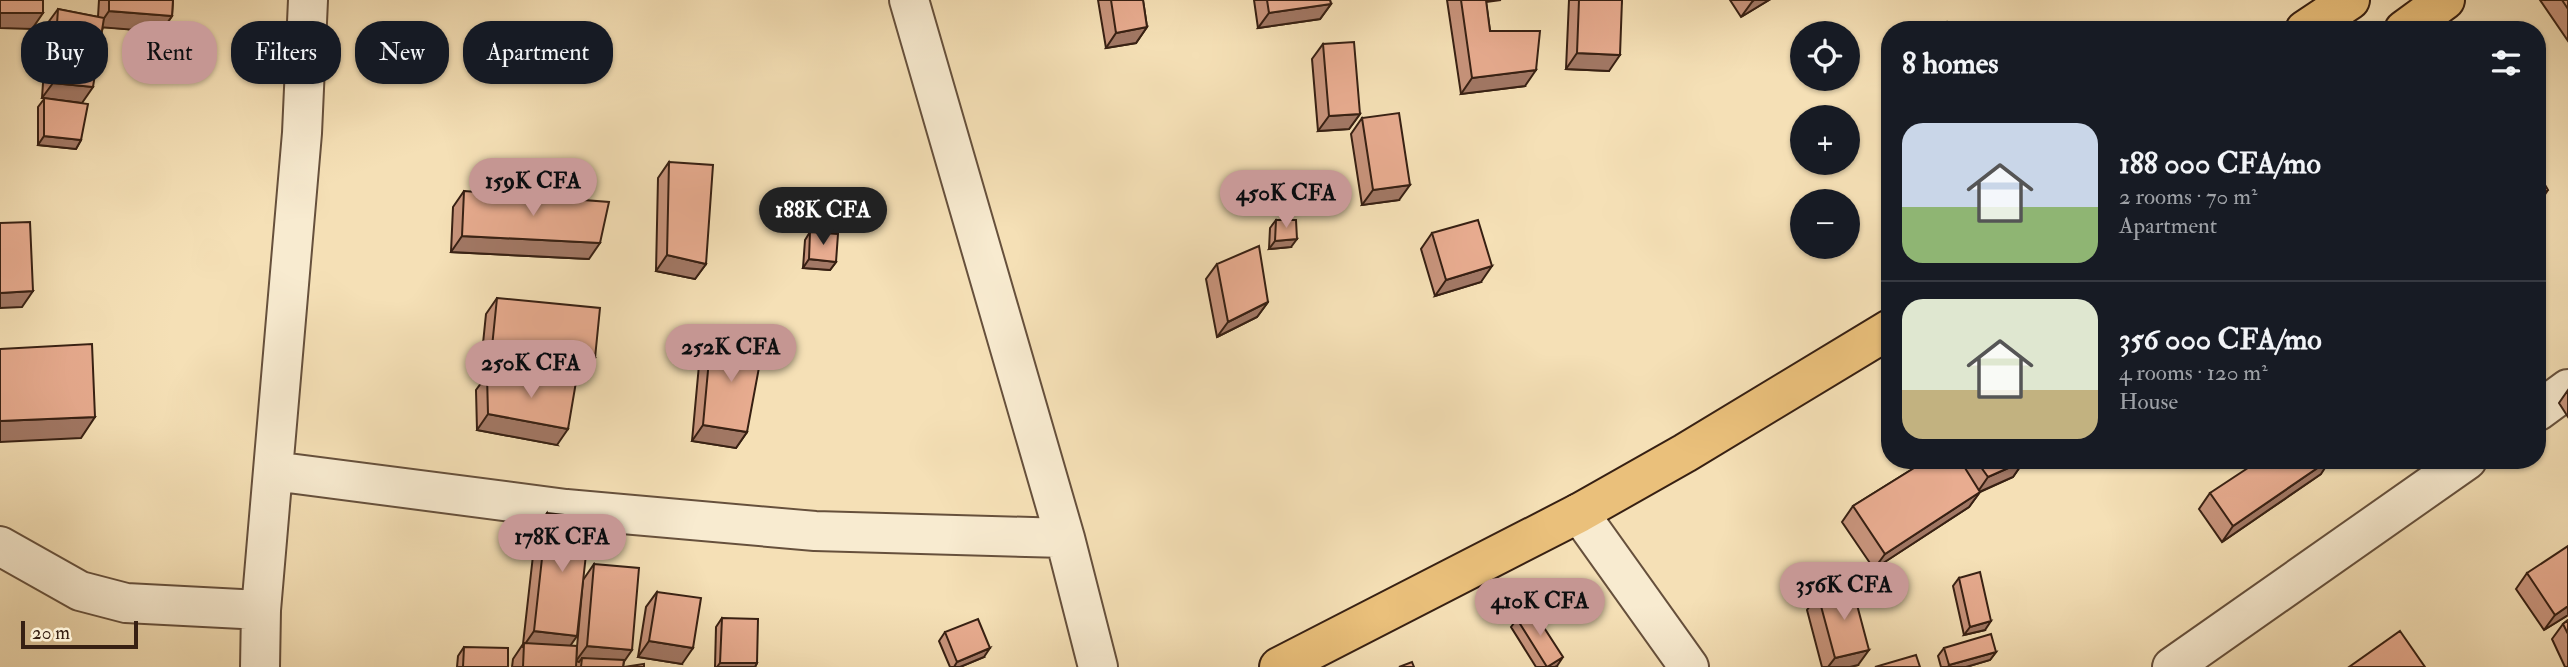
<!DOCTYPE html>
<meta charset="utf-8">
<style>
:root{--surface:#171b24;--page:#242831;--text:#f1f3f6;--muted:#9ea1a6;--line:#363941;--accent:#c59692}
body{margin:0;font-family:"IM FELL Double Pica",serif;background:var(--page);color:var(--text);height:100vh;display:flex;flex-direction:column;font-size:26px;white-space:nowrap}
*{box-sizing:border-box;margin:0}
p{font-size:23px;color:var(--muted)}
.icon{flex:none;width:38px;height:38px;fill:none;stroke:currentColor;stroke-width:2;stroke-linecap:round;stroke-linejoin:round}
.map{position:relative;flex:1;overflow:hidden}
.panel{position:absolute;left:1881px;top:21px;width:665px;height:448px;display:flex;flex-direction:column;background:var(--surface);border-radius:28px;box-shadow:0 2px 5px #0004}
.panel>*{flex:none}
.guide{position:absolute;left:21px;top:21px;width:665px;height:63px;display:flex;gap:14px}
.fabs{position:absolute;left:1790px;top:21px;display:grid;gap:14px}
.fabs a{display:grid;place-items:center;width:70px;height:70px;border-radius:50%;background:var(--surface);box-shadow:0 2px 5px #0004;font-size:35px}
.scale{position:absolute;left:21px;bottom:18px;width:117px;box-sizing:border-box;padding-left:7px;border:4px solid #372013;border-top:0;font-size:19px;line-height:24px;white-space:nowrap;color:#372013;-webkit-text-stroke:5px #f8ebd0;paint-order:stroke}
.price{position:absolute;translate:-50% -60px;padding:0 16px;border-radius:24px;background:var(--accent);color:#111;font-size:23px;line-height:46px;filter:drop-shadow(0 2px 4px #0008)}
.price::after{content:'';position:absolute;left:50%;top:42px;width:21px;height:16px;margin-left:-10px;background:inherit;clip-path:polygon(0 0,100% 0,50% 100%)}
.price.on{background:#222;color:#fff}
ul{padding:0;list-style:none}
li{display:flex;align-items:center;gap:21px;height:175px;padding:0 21px}
li+li{border-top:2px solid var(--line)}
li span{display:grid;place-items:center;flex:none;width:196px;height:140px;border-radius:21px;color:#555}
li>.icon{margin-inline-start:auto}
span .icon{width:84px;height:84px;fill:#fffc;stroke-width:1}
li b{font-size:30px}
h2{display:flex;justify-content:space-between;align-items:center;height:84px;padding:0 21px;font-size:30px}
.pill{padding:0 24px;border-radius:28px;background:var(--surface);box-shadow:0 2px 5px #0004;font-size:24px;line-height:63px}
.pill.on{background:var(--accent);color:#111}
.map>svg:first-child{display:block}
.lines{fill:none;stroke-linecap:round;stroke-linejoin:round}
.minor-casing{stroke:#66503c;stroke-width:42}
.major-casing{stroke:#372013;stroke-width:42}
.minor{stroke:#f8ebd0;stroke-width:38}
.major{stroke:#eac07b;stroke-width:38}
.wall{fill:#c8947c;stroke:#372013;stroke-width:2}
.shaded-wall{fill:#a27865;stroke:#372013;stroke-width:2}
.building{fill:#e8ac90;stroke:#372013;stroke-width:2}
</style>
<div class="map">
<svg width="2568" height="667" viewBox="0 0 2568 667">
<rect width="100%" height="100%" fill="#f5e0b6"/>
<filter id="stains"><feTurbulence type="fractalNoise" baseFrequency=".00286" numOctaves="4"/><feColorMatrix values="0 0 0 0 .2 0 0 0 0 .09 0 0 0 0 .02 0 0 0 .5 -.17"/></filter>
<radialGradient id="worn" r=".72"><stop offset=".6" stop-color="#630" stop-opacity="0"/><stop offset="1" stop-color="#630" stop-opacity=".3"/></radialGradient>
<g class="lines">
<g class="minor-casing">
<path id="minor" d="M909,0L1065,538L1098,667
M2538,411L2568,389
M273,471L566,509L815,531L1065,538
M1579,513L1689,667
M0,546L80,591L126,603L261,610
M260,667L261,610L302,133L308,0
M2172,667L2467,460"/>
</g>
<g class="major-casing">
<path id="major" d="M2305,30L2350,0
M2404,30L2445,0
M1279,667L1579,513L1685,453L1890,329"/>
</g>
<use href="#minor" class="minor"/>
<use href="#major" class="major"/>
</g>
<path class="wall" d="M99,0H173L172,16L161,32L103,27L82,103L81,140L76,149L38,145V107L44,99L42,98L47,24L58,9L98,17Z
M1098,0H1143L1147,27L1136,43L1106,48Z
M1254,0H1330L1331,4L1320,19L1258,28Z
M1447,0H1501L1486,2L1490,31L1525,86L1461,94Z
M1569,0H1622L1609,71L1566,69Z
M1730,0H1769L1741,17Z
M2540,0H2568V41Z
M1323,44L1360,114L1349,129L1318,131L1312,59Z
M1362,118L1399,200L1362,205L1351,134Z
M669,162L706,264L695,279L656,271L658,178Z
M464,191L589,259L451,252L453,207Z
M1276,220L1291,247L1269,249L1270,228Z
M810,232L836,262L830,270L803,268L805,240Z
M1432,233L1481,282L1435,296L1421,249Z
M1217,264L1268,302L1257,317L1217,337L1206,279Z
M497,298L595,358L584,373L481,363L486,314Z
M711,338L747,432L736,448L692,441L700,354Z
M487,375L557,445L477,430L476,390Z
M2568,390V417L2559,403Z
M1927,460H2024V461L2013,477L1980,492L1969,507L1874,569L1842,522L1853,506Z
M2321,474L2222,542L2199,509L2210,493Z
M547,513L570,645L576,658L583,580L594,564L624,661L623,667H512L513,659L523,644L536,529Z
M2527,573L2568,615L2544,630L2516,589Z
M1959,578L1985,630L1964,635L1953,586Z
M657,592L682,664L638,657L646,607Z
M1818,595L1858,665L1850,667H1822L1807,610Z
M722,618L757,663L755,667H715L716,627Z
M1517,619L1557,666L1555,667H1536L1511,627Z
M2568,620V667H2565L2552,639L2563,624Z
M945,632L984,657L960,667H950L939,641Z
M464,647L508,667H457L458,656Z
M1944,648L1996,652L1990,660L1966,667H1941L1938,656Z"/>
<path class="shaded-wall" d="M1754,0H1769L1741,17L1752,2Z
M1331,4L1320,19L1258,28L1269,13Z
M109,11L172,16L161,32L98,27Z
M0,13H43L32,29L0,28Z
M1147,27L1136,43L1106,48L1116,33Z
M1577,53L1620,55L1609,71L1566,69Z
M1536,70L1525,86L1461,94L1472,78Z
M53,83L93,87L82,103L42,98Z
M1360,114L1349,129L1318,131L1329,116Z
M44,136L81,140L76,149L38,145Z
M1410,185L1399,200L1362,205L1373,190Z
M2548,190L2538,205V197Z
M462,236L600,243L589,259L451,252Z
M1297,239L1291,247L1269,249L1275,241Z
M667,255L706,264L695,279L656,271Z
M809,259L836,262L830,270L803,268Z
M1492,266L1481,282L1435,296L1446,280Z
M33,291L22,307L0,308V293Z
M1268,302L1257,317L1217,337L1228,322Z
M492,347L595,358L584,373L481,363Z
M488,414L568,429L557,445L477,430Z
M95,417L81,438L0,442V421Z
M703,425L747,432L736,448L692,441Z
M2329,460H2330L2321,474L2222,542L2233,526Z
M2024,461L2013,477L1977,493L1988,477Z
M1980,492L1969,507L1874,569L1885,554Z
M2568,606V615L2544,630L2555,615Z
M1991,621L1985,630L1964,635L1970,627Z
M534,631L577,636L566,652L523,647Z
M649,641L693,648L682,664L638,657Z
M587,646L632,650L621,666L582,658L579,662L576,661Z
M990,648L984,657L960,667H954L957,662Z
M1869,650L1858,665L1850,667H1828L1835,658Z
M1996,652L1990,660L1966,667H1948L1949,665Z
M1563,657L1557,666L1555,667H1547Z
M720,663H757L755,667H717Z"/>
<path class="building" d="M0,0H43V13H0Z
M109,0H173L172,16L109,11Z
M1111,0H1143L1147,27L1116,33Z
M1267,0H1330L1331,4L1269,13Z
M1461,0H1486L1490,31H1540L1536,70L1472,78Z
M1579,0H1622L1620,55L1577,53Z
M2562,0H2568V9Z
M58,9L104,18L93,87L53,83Z
M1947,22L1954,30H1938Z
M1354,42L1360,114L1329,116L1323,44Z
M44,98L88,104L81,140L44,136Z
M1399,113L1410,185L1373,190L1362,118Z
M669,162L713,165L706,264L667,255Z
M2538,173L2548,190L2538,197Z
M464,191L609,202L600,243L462,236Z
M1276,220H1296L1297,239L1275,241Z
M1478,220L1492,266L1446,280L1432,233Z
M30,222L33,291L0,293V223Z
M810,232L838,234L836,262L809,259Z
M1259,246L1268,302L1228,322L1217,264Z
M497,298L600,308L595,358L492,347Z
M711,338L763,346L747,432L703,425Z
M92,344L95,417L0,421V349Z
M487,375L576,382L568,429L488,414Z
M1927,460H1960L1980,492L1885,554L1853,506Z
M1976,460H2024V461L1988,477Z
M2260,460H2329L2233,526L2210,493Z
M547,513L590,518L577,636L534,631Z
M2568,546V606L2555,615L2527,573Z
M594,564L639,568L632,650L587,646Z
M1980,572L1991,621L1970,627L1959,578Z
M1852,586L1869,650L1835,658L1818,595Z
M657,592L701,598L693,648L649,641Z
M1532,609L1563,657L1547,667L1517,619Z
M722,618L758,619L757,663H720Z
M978,619L990,648L957,662L945,632Z
M2568,620V634L2563,624Z
M2400,631L2425,667H2349Z
M1991,634L1996,652L1949,665L1944,648Z
M524,643L577,646L576,667H523Z
M464,647L508,648V667H463Z
M1916,655L1920,667H1875Z
M582,658L624,660L623,667H581Z
M1412,662L1414,667H1399Z
M644,664V667H624Z"/>
<rect width="100%" height="100%" filter="url(#stains)"/>
<rect width="100%" height="100%" fill="url(#worn)"/>
</svg>
<div class="fabs">
<a><svg class="icon" aria-label="locate" viewBox="0 0 24 24"><circle cx="12" cy="12" r="6"/><path d="M12 2v4M12 18v4M2 12h4M18 12h4"/></svg></a>
<a>+</a>
<a>−</a>
</div>
<div class="scale">20 m</div>
<b class="price" style="left:533px;top:218px">159K CFA</b>
<b class="price" style="left:1286px;top:230px">450K CFA</b>
<b class="price on" style="left:823px;top:247px">188K CFA</b>
<b class="price" style="left:731px;top:384px">252K CFA</b>
<b class="price" style="left:531px;top:400px">250K CFA</b>
<b class="price" style="left:562px;top:574px">178K CFA</b>
<b class="price" style="left:1844px;top:622px">356K CFA</b>
<b class="price" style="left:1540px;top:638px">410K CFA</b>
<div class="guide">
<a class="pill">Buy</a>
<a class="pill on">Rent</a>
<a class="pill">Filters</a>
<a class="pill">New</a>
<a class="pill">Apartment</a>
</div>
<section class="panel">
<h2>8 homes<svg class="icon" aria-label="filters" viewBox="0 0 24 24"><path d="M4 7h16M4 17h16"/><circle cx="9" cy="7" r="2"/><circle cx="15" cy="17" r="2"/></svg></h2>
<ul>
<li><span style="background:linear-gradient(#c9d6e8 60%,#8fb573 0)"><svg class="icon" aria-label="home" viewBox="0 0 24 24"><path d="M3 11l9-7 9 7M6 9v11h12V9"/></svg></span><div><b>188 000 CFA/mo</b><p>2 rooms · 70 m²</p><p>Apartment</p></div></li>
<li><span style="background:linear-gradient(#dfe7d0 65%,#c2b280 0)"><svg class="icon" aria-label="home" viewBox="0 0 24 24"><path d="M3 11l9-7 9 7M6 9v11h12V9"/></svg></span><div><b>356 000 CFA/mo</b><p>4 rooms · 120 m²</p><p>House</p></div></li>
</ul>
</section>
</div>
